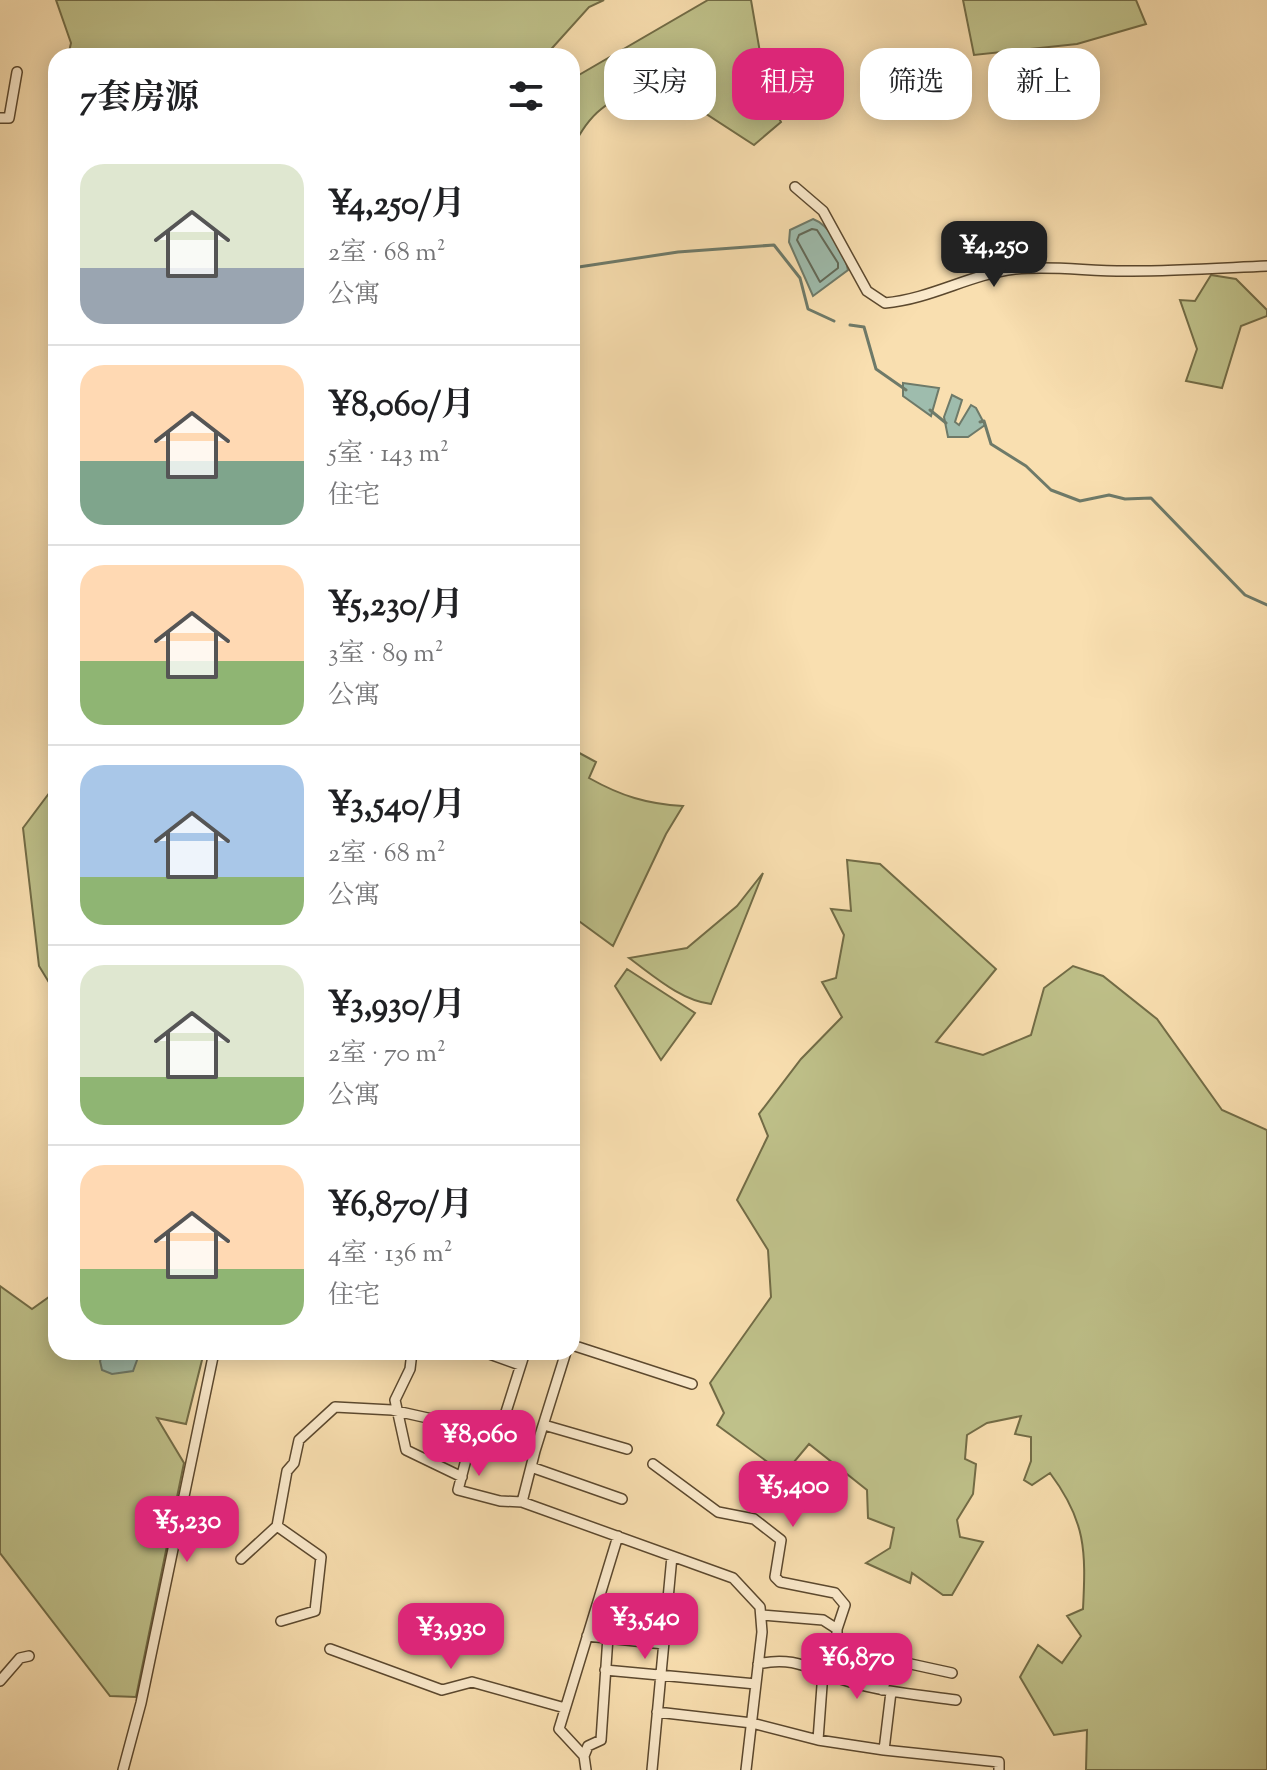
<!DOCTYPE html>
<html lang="zh">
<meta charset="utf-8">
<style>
:root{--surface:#fff;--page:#f2f2f2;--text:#202124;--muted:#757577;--line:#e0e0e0;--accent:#db2777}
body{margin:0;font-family:"Sorts Mill Goudy","Noto Serif SC",serif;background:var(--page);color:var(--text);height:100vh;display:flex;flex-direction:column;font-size:30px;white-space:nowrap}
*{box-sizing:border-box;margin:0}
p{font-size:26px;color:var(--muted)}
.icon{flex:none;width:44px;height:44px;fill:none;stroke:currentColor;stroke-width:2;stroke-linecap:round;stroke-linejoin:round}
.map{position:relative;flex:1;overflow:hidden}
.side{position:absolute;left:48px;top:48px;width:532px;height:1312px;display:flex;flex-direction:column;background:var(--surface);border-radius:24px;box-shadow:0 4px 20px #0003}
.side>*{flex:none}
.banner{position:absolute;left:604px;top:48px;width:542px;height:72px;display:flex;gap:16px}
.price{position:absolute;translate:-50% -68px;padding:0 18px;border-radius:16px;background:var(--accent);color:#fff;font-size:26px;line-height:52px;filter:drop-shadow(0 2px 4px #0008)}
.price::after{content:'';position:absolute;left:50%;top:48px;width:24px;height:18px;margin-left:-12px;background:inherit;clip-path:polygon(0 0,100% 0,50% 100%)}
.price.current{background:#222;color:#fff}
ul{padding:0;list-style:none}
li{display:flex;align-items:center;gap:24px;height:200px;padding:0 32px}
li+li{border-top:2px solid var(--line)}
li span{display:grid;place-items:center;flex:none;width:224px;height:160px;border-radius:24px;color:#555}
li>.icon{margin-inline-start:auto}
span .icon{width:96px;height:96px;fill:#fffc;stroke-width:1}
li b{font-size:34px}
h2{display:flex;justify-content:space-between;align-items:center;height:96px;padding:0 32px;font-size:34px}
.tag{padding:0 28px;border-radius:24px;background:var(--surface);box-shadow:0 4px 20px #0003;font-size:28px;line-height:72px}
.tag.current{background:var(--accent);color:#fff}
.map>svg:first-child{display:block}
.green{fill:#bfc18a;stroke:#726c46;stroke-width:2}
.water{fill:#9ebcad;stroke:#6e7a69;stroke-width:2}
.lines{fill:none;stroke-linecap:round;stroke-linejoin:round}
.shore{stroke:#626958;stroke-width:2}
.stream{stroke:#6e7a69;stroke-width:3}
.street-casing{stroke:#5b482e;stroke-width:12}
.street{stroke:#fbeacc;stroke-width:9}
</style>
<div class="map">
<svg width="1267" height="1770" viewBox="0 0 1267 1770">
<rect width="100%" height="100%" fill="#f9dfb0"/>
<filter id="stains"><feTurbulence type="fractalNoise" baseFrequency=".0025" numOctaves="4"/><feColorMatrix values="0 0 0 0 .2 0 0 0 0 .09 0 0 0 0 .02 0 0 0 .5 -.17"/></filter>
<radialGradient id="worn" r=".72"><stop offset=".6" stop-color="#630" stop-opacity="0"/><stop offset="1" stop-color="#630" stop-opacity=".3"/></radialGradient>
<path class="green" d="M56,0H604L589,7L545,56H68L71,43Z
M708,0H751L768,99L781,122L754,145L683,99L647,85C608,102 591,109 572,149V79Z
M963,0H1136L1146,24L1077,44L974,55Z
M1211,275L1236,279L1267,310V316L1241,326L1222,388L1186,381L1197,349L1180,300L1195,301Z
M572,749L596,762L589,778C621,796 647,804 683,806L666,834L613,946L572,916Z
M56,784V994L39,966L23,828Z
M847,860L880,864L996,969L936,1042L983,1055L1031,1035L1044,988L1073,966L1103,976L1157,1019L1222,1110L1267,1130V1770H1086L1087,1730L1054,1735L1020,1677L1038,1645L1062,1663L1081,1636L1067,1616L1083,1609C1086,1551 1086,1521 1050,1473L1032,1485L1024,1480L1031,1461V1437L1015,1434L1021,1416L987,1423L967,1435L965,1459L976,1464L973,1494L957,1520L960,1537L983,1542L952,1595H943L912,1573L910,1583L866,1563L890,1548L894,1528L868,1518L867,1490L809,1444L784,1474L717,1425L724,1413L710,1383L771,1297L768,1250L737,1200L768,1136L759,1114L801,1059L842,1017L822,982L836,978L844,935L831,909L851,911Z
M763,873L711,1004C680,1000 654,976 629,958L687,948L737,906Z
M627,969L695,1013L661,1060L615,986Z
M0,1286L32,1309L56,1292V1352H204L186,1424L157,1418L184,1463L136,1697L110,1696L0,1553Z"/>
<path class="water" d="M813,219C830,225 845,253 848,270L813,296L789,242L790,230Z
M903,383L939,388L931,416L903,396Z
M952,395L962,400L955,422L959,425L971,405L976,408L985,425L968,437H948L944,417Z
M104,1352H140L133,1371L112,1374L102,1370L100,1361Z"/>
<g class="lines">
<path class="shore" d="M812,229L817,230L838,263V268L820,282L797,240L799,235Z"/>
<path class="stream" d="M572,268L678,252L774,245L800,278L808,309L834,321
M850,325L864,327L876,369L906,390
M930,410L946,423
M980,422L984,421L991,444L1026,466L1051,490L1080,501L1109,495L1125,499L1151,498L1245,595L1267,605"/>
<g class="street-casing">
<path id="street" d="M0,118H9L17,72
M795,187L823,211L867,291L885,303C931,299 970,274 1015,269C1055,265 1092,272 1132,271C1177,271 1222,268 1267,266
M572,1345L692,1384
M412,1352L410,1369L395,1400L406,1450L462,1477
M484,1352L520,1365
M525,1352L499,1434L535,1451L522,1502L733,1578L760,1607L762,1632L746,1770
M544,1425L627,1449
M474,1429L458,1490L500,1501L522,1502
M535,1451L566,1352
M653,1464L718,1512L754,1519L781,1540L775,1577L780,1582L835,1593L845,1605L837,1629
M531,1467L622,1499
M277,1526L321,1557L315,1611L281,1621
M241,1559L277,1526L287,1471L294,1463L299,1440L335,1407L392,1410L499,1434
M608,1606L666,1614
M761,1615L823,1620L837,1629V1641L897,1661L952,1673
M587,1636L664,1644
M330,1649L442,1690L472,1682L565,1708
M758,1664C796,1655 812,1671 847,1681C882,1692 920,1695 956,1700
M605,1670L756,1684
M0,1681L20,1658L29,1656
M882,1690L894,1660
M891,1692L884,1750L999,1762V1770
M657,1712L752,1723L818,1740L884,1750
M818,1740L823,1672L837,1641
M584,1756L588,1746L601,1740L610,1607
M123,1770L141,1703L214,1352
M586,1770L584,1756L559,1729L618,1536
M652,1770L672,1556"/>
</g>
<use href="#street" class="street"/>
</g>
<rect width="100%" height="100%" filter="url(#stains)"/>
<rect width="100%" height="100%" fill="url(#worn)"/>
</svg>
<b class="price current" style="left:994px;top:289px">¥4,250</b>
<b class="price" style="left:479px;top:1478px">¥8,060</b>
<b class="price" style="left:793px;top:1529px">¥5,400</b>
<b class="price" style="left:187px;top:1564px">¥5,230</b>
<b class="price" style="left:645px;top:1661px">¥3,540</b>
<b class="price" style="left:451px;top:1671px">¥3,930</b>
<b class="price" style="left:857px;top:1701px">¥6,870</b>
<div class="banner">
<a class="tag">买房</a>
<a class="tag current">租房</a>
<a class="tag">筛选</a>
<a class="tag">新上</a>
</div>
<section class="side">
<h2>7套房源<svg class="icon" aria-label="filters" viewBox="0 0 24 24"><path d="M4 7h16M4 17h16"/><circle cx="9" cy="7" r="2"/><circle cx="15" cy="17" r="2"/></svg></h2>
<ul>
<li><span style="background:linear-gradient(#dfe7d0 65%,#9aa5b1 0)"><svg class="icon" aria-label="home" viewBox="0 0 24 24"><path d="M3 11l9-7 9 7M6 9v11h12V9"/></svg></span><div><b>¥4,250/月</b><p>2室 · 68 m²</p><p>公寓</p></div></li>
<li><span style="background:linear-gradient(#ffd9b3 60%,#7fa58c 0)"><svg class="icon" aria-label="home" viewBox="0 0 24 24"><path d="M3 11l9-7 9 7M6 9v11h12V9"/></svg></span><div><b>¥8,060/月</b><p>5室 · 143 m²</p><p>住宅</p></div></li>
<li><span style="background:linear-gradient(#ffd9b3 60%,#8fb573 0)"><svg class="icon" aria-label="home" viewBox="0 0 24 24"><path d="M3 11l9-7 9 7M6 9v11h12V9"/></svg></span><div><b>¥5,230/月</b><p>3室 · 89 m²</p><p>公寓</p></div></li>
<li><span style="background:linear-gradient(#a9c7e8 70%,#8fb573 0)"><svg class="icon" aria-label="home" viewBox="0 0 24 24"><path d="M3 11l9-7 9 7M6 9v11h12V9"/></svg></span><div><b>¥3,540/月</b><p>2室 · 68 m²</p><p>公寓</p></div></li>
<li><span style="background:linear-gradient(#dfe7d0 70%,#8fb573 0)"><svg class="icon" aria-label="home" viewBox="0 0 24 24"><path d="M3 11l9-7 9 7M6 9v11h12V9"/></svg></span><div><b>¥3,930/月</b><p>2室 · 70 m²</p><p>公寓</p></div></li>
<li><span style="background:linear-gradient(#ffd9b3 65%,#8fb573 0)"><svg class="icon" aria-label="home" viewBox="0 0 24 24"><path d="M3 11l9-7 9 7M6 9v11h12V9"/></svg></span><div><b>¥6,870/月</b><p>4室 · 136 m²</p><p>住宅</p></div></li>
</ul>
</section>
</div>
